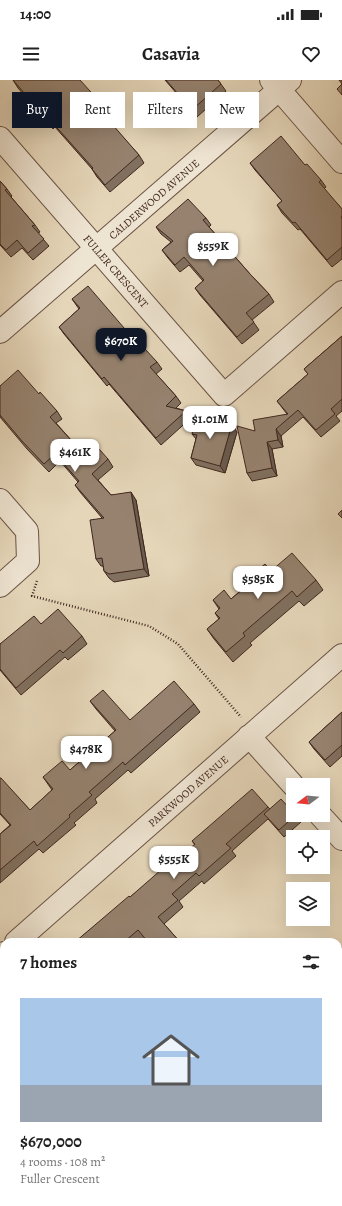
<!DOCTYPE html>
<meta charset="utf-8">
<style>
:root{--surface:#fff;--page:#f2f2f2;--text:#222;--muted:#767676;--accent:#111827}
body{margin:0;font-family:Alegreya,serif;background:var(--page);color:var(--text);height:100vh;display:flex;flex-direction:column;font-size:15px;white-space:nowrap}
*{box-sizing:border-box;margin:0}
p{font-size:13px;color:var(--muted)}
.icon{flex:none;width:22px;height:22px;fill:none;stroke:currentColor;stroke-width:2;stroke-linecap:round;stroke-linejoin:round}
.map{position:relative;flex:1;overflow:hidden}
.drawer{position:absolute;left:0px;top:858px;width:342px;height:268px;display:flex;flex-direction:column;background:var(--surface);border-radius:12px 12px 0 0;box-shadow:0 4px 16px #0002}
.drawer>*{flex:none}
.hud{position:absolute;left:12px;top:12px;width:318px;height:36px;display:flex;gap:8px}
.needle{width:26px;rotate:254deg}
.controls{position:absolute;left:286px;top:698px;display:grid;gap:8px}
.controls a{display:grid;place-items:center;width:44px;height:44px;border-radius:0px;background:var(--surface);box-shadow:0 4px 16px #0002;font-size:20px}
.price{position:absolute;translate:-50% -34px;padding:0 9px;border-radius:8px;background:#fff;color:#222;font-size:13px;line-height:26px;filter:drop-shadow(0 1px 2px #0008)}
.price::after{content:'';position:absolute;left:50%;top:24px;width:12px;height:9px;margin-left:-6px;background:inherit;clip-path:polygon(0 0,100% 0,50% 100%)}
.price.current{background:var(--accent);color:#fff}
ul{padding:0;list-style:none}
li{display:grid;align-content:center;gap:8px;height:212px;padding:0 20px}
li span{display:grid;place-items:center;height:124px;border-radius:0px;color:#555}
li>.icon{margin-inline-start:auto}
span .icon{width:72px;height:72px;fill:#fffc;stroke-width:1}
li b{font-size:17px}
h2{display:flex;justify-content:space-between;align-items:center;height:48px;padding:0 20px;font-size:17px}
.pill{padding:0 14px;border-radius:0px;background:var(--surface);box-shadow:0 4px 16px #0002;font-size:14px;line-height:36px}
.pill.current{background:var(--accent);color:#fff}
.status{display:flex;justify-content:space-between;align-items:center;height:28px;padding:0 20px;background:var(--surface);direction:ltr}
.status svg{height:11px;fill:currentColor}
header{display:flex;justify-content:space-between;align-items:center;height:52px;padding:0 20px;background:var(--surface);font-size:18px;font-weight:600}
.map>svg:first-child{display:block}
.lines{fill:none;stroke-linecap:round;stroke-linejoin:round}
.minor-casing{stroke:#6a5345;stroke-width:24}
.path{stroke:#41271e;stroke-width:2.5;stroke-dasharray:1 2;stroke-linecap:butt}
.minor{stroke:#eee4d2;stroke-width:22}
.wall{fill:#81705f;stroke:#41271e}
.shaded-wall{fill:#695b4e;stroke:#41271e}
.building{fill:#96826f;stroke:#41271e}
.labels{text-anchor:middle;stroke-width:3.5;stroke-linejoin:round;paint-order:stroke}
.street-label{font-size:11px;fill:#41271e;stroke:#eee4d2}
</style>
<div class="status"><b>14:00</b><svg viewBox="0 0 49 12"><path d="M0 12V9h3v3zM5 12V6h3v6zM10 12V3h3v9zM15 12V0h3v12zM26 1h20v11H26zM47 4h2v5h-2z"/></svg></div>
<header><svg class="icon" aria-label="menu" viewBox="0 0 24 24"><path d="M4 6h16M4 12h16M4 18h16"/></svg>Casavia<svg class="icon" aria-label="heart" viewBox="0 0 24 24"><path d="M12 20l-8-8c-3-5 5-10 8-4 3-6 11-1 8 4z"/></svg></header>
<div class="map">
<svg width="342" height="1126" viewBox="0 0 342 1126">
<rect width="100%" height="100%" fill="#e5d6b9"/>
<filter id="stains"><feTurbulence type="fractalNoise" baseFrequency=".005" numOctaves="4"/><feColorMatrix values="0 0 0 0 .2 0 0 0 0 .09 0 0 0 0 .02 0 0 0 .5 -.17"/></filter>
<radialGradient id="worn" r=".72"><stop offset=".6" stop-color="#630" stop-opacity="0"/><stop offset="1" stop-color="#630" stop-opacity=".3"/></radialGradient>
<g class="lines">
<g class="minor-casing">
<path id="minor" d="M271,0L342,82
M0,58L224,315L342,212
M0,252L290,0
M0,420L27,451L28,481L0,506
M249,656L293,705
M320,735L342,759
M16,862L342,575
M0,876L4,873
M338,986L342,982
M178,1126L183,1122"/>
</g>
<path class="path" d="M37,501L32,516L149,546L178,564L241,637"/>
<use href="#minor" class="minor"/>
</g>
<path class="wall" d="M13,0L109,32L114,39L110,43L139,75L144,83L110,112L97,97L92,89L55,47L53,49L18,8Z
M165,0H218L226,11L197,37Z
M250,83L305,85L321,100L326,107L324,109L342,129V179L332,187L300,149L298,150L282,133L277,125L282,121L255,90Z
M0,101L7,109L12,116L11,117L35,145L40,152L38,153L49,166L33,180L22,168L11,177L0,165Z
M206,138L211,145L209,147L250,194L269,214L274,222L252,240L259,250L242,264L200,215L195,208L203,201L189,185L180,192L168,178L162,170L171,162L161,154L156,147Z
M72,219L143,270L157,282L162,289L156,294L176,316L181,323L176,328L186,331L191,338L161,365L109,304L107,306L64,254L59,247L79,229Z
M342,256V331L336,336L340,341L321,357L303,337L281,356L283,367L272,369L277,396L252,401L247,393L255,351L287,334L277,321L308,294L304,289Z
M0,306L39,314L57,331L62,339L56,343L80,370L108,379L113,387L98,400L111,415L136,420L149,496L114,502L109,498L104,491L103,486H101L96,479L102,438L80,412L75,405L78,402L60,381L49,392L27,369L0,337Z
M237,352L225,393L196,385L191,378L196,359L192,354Z
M271,491L316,500L323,510L304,526L299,521L250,563L252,565L233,582L214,559L207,549L219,539L215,533L219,529L213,520L231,519L253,500L251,496Z
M41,544L82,556L87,564L68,580L65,577L21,615L0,590V564Z
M90,621L130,640L194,624L200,632L131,693L128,690L95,719L97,723L74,743L76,745L43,773L39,769L0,803V754L10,745L0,734V698L30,730L52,710L43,697L70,690L115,651L96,629Z
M342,632V676L330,687L314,669L309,662Z
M268,727L270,729L296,735L301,742L284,757L268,739L232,771L236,776L204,804L202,801L179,821L183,827L164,844L180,862H147L143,858L138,862H75L130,817L171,785L195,765L192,761Z
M342,867V911L338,915V870Z
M4,922V979L0,982V925Z
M4,1122H104L100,1126H0Z"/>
<path class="shaded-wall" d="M232,344L237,352L225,393L220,386Z
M276,349L281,356L283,367L278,360Z
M267,362L272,369L277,396L272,388Z
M131,412L136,420L149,496L144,489Z"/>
<path class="building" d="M13,0H80L109,32L105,36L139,75L105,105L92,89L93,88L50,40L48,41Z
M166,0H218L221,4L192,30Z
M339,0H342V4Z
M342,4V15L337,9Z
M281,56L305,85L307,84L321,100L319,102L342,129V136L341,137L342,139V167L327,180L295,142L293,143L277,125L282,121L250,83Z
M0,101L7,109L5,110L35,145L32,146L44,159L28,173L17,160L6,170L0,164Z
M188,119L206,138L203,140L250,194L269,214L246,233L254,242L237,257L195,208L204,200L184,177L175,185L162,170L173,161L156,147Z
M88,206L143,270L145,269L157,282L150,287L176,316L166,326L186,331L156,358L104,297L102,299L59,247L80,228L72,219Z
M342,256V319L331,329L335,334L316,350L298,330L276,349L278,360L267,362L272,388L247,393L237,346L255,351L253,340L288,334L277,321L308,294L304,289Z
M18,290L39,314L40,312L57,331L50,337L80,370L91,360L108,379L92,394L111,415L131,412L144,489L109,494L104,491L102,478L96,479L90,440L104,438L75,405L79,401L55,374L44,384L22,361L0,335V306Z
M197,334L232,344L220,386L191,378L197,355L192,354Z
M342,430V438L338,434Z
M292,473L316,500L297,517L292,511L243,553L245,556L226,572L207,549L220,538L215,533L220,528L213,520L224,510L231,519L254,500L251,496L265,484L271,491Z
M58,529L82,556L63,573L60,570L16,608L0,589V564L34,536L41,544Z
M174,601L194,624L125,685L123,682L89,712L92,715L69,735L70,737L37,766L34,761L0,790V754L11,745L0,733V698H1L30,730L53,709L43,697L62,681L70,690L116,650L90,621L103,610L130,640Z
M342,632V665L325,680L309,662Z
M252,709L268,727L226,764L231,768L199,796L196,793L172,814L178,820L158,837L180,862H148L138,850L124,862H75L129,816L130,817L169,783L171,785L195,764L192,761Z
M281,719L293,732V735H296L279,750L264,734Z
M342,867V899L338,902V870Z
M4,922V967L0,970V925Z
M342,1032V1082L338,1078V1036Z
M0,1096L4,1101V1122H90L85,1126H0Z
M240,1122H334L338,1126H236Z"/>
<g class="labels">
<g class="street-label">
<text transform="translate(154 119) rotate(-41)" y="4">CALDERWOOD AVENUE</text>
<text transform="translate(116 191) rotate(49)" y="4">FULLER CRESCENT</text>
<text transform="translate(188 711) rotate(-41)" y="4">PARKWOOD AVENUE</text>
</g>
</g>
<rect width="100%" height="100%" filter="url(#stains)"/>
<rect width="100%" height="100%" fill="url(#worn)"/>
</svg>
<div class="controls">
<a><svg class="needle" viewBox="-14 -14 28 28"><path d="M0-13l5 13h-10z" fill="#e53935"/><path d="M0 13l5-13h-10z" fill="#767676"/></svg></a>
<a><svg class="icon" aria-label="locate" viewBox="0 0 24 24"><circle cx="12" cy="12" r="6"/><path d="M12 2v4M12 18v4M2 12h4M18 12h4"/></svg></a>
<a><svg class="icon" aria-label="layers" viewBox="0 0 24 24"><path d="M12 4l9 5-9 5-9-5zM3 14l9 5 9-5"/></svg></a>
</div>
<b class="price" style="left:213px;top:187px">$559K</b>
<b class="price current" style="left:121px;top:282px">$670K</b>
<b class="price" style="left:210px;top:360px">$1.01M</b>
<b class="price" style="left:75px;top:393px">$461K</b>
<b class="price" style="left:258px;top:520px">$585K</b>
<b class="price" style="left:86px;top:690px">$478K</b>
<b class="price" style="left:174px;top:800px">$555K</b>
<div class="hud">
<a class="pill current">Buy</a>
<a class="pill">Rent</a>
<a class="pill">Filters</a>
<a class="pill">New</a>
</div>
<section class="drawer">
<h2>7 homes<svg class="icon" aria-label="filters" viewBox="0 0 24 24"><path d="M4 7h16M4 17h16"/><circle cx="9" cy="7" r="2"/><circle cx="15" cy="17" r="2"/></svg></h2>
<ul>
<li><span style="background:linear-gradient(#a9c7e8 70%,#9aa5b1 0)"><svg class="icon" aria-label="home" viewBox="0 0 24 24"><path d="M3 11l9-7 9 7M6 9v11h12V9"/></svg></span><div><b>$670,000</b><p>4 rooms · 108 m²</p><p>Fuller Crescent</p></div></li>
</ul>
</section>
</div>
